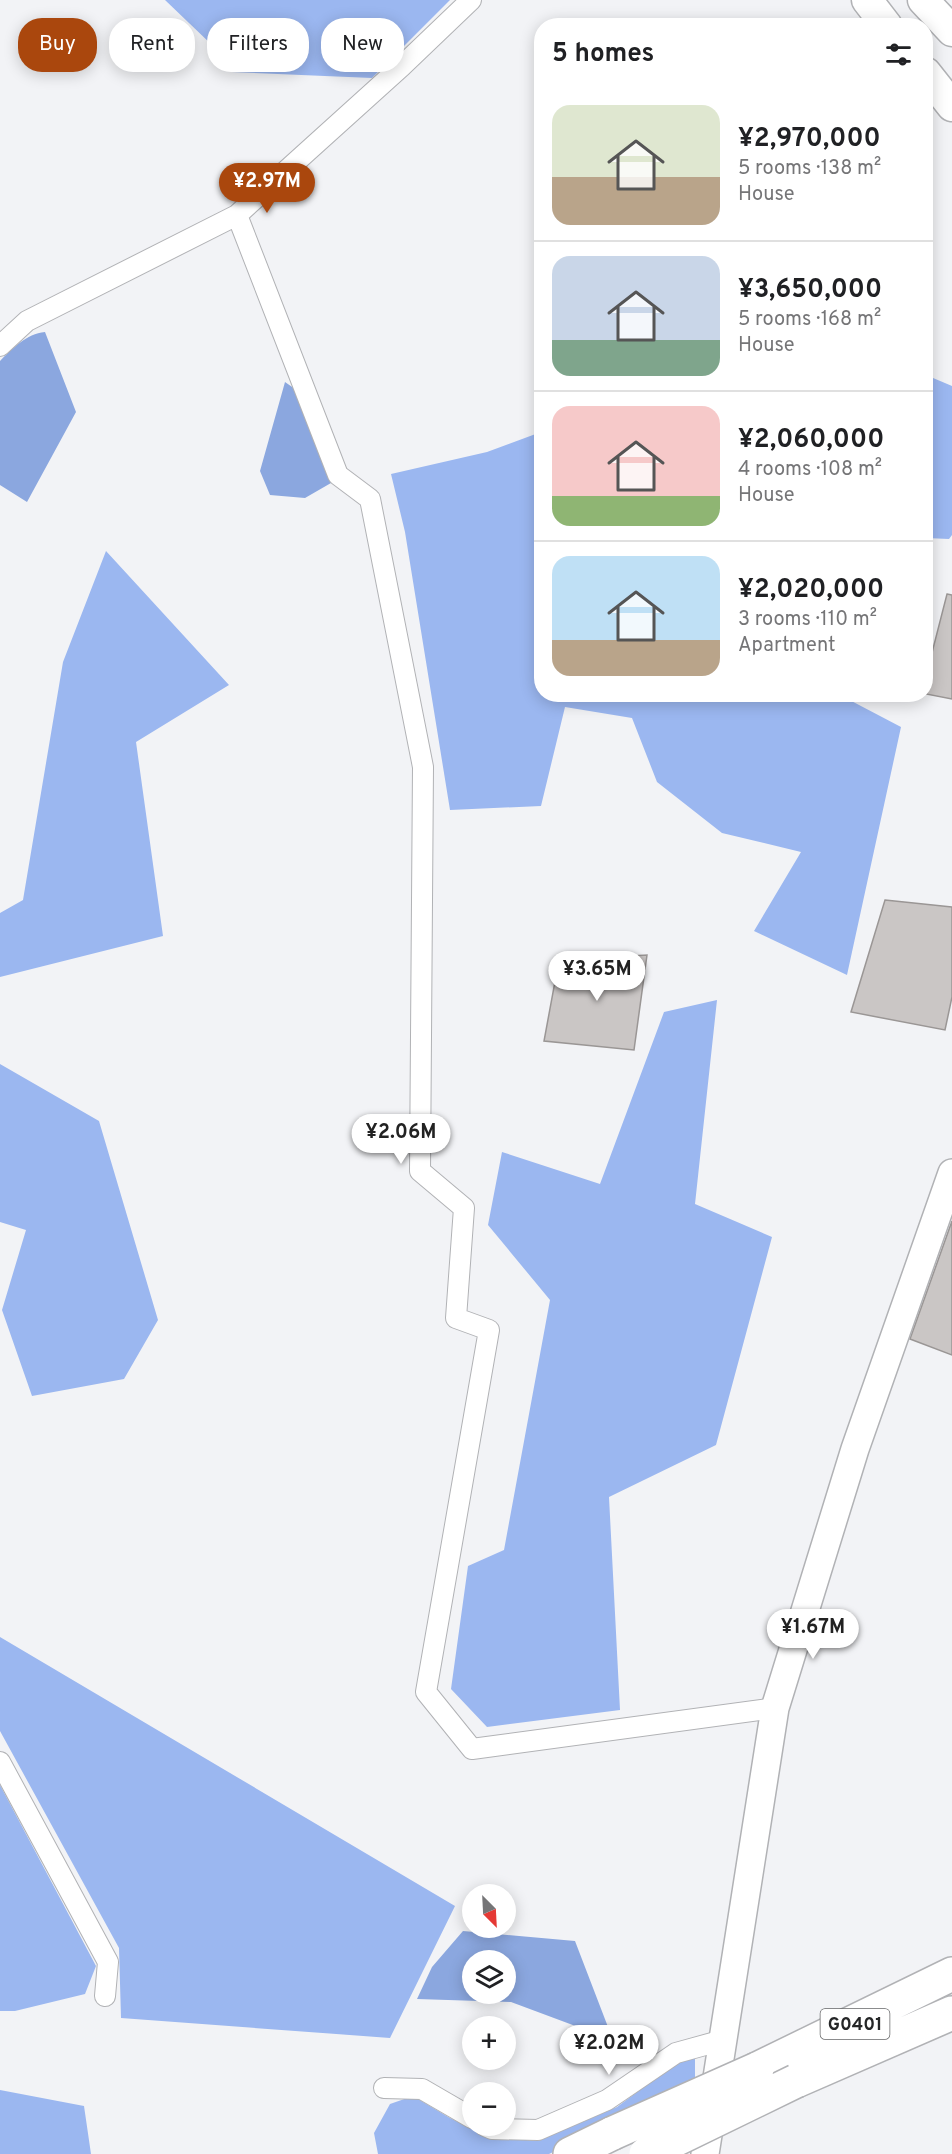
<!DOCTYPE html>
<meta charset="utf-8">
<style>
:root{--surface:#fff;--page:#f6f6f6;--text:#202124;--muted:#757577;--line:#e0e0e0;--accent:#aa470d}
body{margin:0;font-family:Overpass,sans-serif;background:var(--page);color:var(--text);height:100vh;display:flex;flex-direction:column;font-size:22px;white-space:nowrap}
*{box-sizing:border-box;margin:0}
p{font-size:20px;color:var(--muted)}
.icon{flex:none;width:33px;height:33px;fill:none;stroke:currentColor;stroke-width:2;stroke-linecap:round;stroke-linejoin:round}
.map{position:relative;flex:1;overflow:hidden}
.side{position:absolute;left:534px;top:18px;width:399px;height:684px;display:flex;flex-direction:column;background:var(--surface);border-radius:24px;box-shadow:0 3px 15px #0003}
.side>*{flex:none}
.top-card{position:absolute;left:18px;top:18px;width:426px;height:54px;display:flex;gap:12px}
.needle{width:39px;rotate:156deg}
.controls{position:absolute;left:462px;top:1884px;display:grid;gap:12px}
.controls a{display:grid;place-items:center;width:54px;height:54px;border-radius:50%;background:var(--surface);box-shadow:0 3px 15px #0003;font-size:30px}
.price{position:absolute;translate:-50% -51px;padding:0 14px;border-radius:21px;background:#fff;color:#222;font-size:20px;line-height:39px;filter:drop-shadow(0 2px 3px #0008)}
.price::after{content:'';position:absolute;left:50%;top:36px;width:18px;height:14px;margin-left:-9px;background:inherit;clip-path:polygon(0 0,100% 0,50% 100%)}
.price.active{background:var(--accent);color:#fff}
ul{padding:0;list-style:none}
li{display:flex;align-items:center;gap:18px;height:150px;padding:0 18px}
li+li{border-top:2px solid var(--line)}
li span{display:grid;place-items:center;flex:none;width:168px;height:120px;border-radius:18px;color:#555}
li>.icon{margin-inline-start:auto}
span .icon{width:72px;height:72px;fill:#fffc;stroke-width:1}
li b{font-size:26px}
h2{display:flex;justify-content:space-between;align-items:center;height:72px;padding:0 18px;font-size:26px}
.tag{padding:0 21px;border-radius:24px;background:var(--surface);box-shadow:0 3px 15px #0003;font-size:21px;line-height:54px}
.tag.active{background:var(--accent);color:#fff}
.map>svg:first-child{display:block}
.forest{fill:#9bb7f0}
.water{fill:#8ba7df;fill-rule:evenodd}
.building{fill:#cac6c5;stroke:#9a9695;stroke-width:1.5}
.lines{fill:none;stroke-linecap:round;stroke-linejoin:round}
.minor-casing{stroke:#b1b2b5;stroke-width:22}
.secondary-casing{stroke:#b1b2b5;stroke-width:30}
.primary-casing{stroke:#b1b2b5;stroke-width:33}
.motorway-casing{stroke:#b1b2b5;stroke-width:36}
.minor{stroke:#fff;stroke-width:20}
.secondary{stroke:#fff;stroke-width:27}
.primary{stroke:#fff;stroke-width:30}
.motorway{stroke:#fff;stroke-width:33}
.motorway-bridge-casing{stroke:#b1b2b5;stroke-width:36;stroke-linecap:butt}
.motorway-bridge{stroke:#fff;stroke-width:33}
.labels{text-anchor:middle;stroke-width:5;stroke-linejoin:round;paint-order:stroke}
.shield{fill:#fff;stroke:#666768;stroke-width:1.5}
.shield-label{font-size:18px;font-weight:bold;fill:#252627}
</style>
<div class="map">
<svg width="952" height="2154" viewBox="0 0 952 2154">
<rect width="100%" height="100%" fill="#f2f3f6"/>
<path class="forest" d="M165,0H450L372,78L232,72L213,46Z
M926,375L952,386V535L949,539L926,538Z
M541,432L542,694L840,695L901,727L847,975L754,931L801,852L722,833L657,782L632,718L565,707L541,806L450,810L405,532L391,474L487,452Z
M106,551L229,685L136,742L163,936L0,977V913L23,900L63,662Z
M717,1000L695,1204L772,1237L716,1445L609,1497L620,1710L487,1727L451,1689L468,1566L504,1550L550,1300L488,1225L502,1152L600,1184L664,1012Z
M0,1064L99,1121L158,1320L124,1379L32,1396L2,1310L26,1230L0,1222Z
M0,1637L455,1906L390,2038L121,2018L119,1948L0,1731Z
M0,1785L96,1966L85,1994L15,2011H0Z
M695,2049V2083L549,2154H378L374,2133L390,2104L413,2096L450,2118L489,2137L538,2141L617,2107Z
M0,2090L84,2106L91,2154H0Z"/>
<path class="water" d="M45,332L76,412L27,502L0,485V361C13,348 26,334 45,332Z
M285,382L295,389L331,483L305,498L270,495L260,471Z
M463,1931L575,1941L613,2040L511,2002L417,1999L432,1967ZM506,1960V1994H472V1960Z"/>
<path class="building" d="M947,594L952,595V699L926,694V676Z
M885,900L952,907V997L945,1030L851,1012Z
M647,955L634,1050L544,1041L559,960Z
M952,1221V1355L910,1339Z"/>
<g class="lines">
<g class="minor-casing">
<path id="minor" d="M237,215L338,475L370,499L423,767L420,1171L464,1208L456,1318L489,1330L426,1692L472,1749L775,1708
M0,346L27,321L237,215L402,66L471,0
M0,1762L108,1962L105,1996
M384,2088L422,2089L472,2118
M485,2126L492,2129L538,2130L607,2100L676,2053L723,2040"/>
</g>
<g class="secondary-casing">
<path id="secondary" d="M705,2154L775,1708L855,1449L952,1173"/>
</g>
<g class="primary-casing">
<path id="primary" d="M867,0L887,26
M923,0L952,31
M926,73L952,106"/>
</g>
<g class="motorway-casing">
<path id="motorway" d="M757,2069L952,1974
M796,2081L952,2013
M570,2154L613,2133"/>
</g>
<use href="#minor" class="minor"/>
<use href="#secondary" class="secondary"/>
<use href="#primary" class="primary"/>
<use href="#motorway" class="motorway"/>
<g class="motorway-bridge-casing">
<path id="motorway-bridge" d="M613,2133L757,2069
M646,2154L796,2081"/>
</g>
<use href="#motorway-bridge" class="motorway-bridge"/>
</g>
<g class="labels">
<rect class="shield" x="820.5" y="2009" width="69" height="30" rx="4.5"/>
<g class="shield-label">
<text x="855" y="2030">G0401</text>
</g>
</g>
</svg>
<div class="controls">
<a><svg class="needle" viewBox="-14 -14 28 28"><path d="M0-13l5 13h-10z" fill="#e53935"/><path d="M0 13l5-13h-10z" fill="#757577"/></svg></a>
<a><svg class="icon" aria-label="layers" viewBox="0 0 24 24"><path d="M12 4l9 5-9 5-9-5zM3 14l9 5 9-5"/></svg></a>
<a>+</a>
<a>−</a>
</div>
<b class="price active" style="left:267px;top:214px">¥2.97M</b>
<b class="price" style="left:597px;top:1002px">¥3.65M</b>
<b class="price" style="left:401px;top:1165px">¥2.06M</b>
<b class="price" style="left:813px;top:1660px">¥1.67M</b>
<b class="price" style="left:609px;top:2076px">¥2.02M</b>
<div class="top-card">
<a class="tag active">Buy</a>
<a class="tag">Rent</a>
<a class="tag">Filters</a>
<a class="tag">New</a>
</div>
<section class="side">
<h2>5 homes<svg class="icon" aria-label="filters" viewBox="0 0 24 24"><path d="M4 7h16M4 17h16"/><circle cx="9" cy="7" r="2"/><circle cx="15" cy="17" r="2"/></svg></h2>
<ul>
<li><span style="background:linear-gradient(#dfe7d0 60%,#b9a48a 0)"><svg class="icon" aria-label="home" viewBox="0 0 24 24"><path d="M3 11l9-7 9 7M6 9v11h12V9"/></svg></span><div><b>¥2,970,000</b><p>5 rooms · 138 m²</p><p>House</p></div></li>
<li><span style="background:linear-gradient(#c9d6e8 70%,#7fa58c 0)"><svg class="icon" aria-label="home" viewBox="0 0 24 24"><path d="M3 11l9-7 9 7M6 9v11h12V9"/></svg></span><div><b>¥3,650,000</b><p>5 rooms · 168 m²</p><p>House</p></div></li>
<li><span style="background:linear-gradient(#f6c9c9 75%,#8fb573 0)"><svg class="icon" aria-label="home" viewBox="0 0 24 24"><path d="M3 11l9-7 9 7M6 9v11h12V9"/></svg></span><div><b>¥2,060,000</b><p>4 rooms · 108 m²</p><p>House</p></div></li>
<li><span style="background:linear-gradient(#bfe0f5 70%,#b9a48a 0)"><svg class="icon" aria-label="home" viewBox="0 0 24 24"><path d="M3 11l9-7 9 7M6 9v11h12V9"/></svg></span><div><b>¥2,020,000</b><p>3 rooms · 110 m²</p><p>Apartment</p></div></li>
</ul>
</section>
</div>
